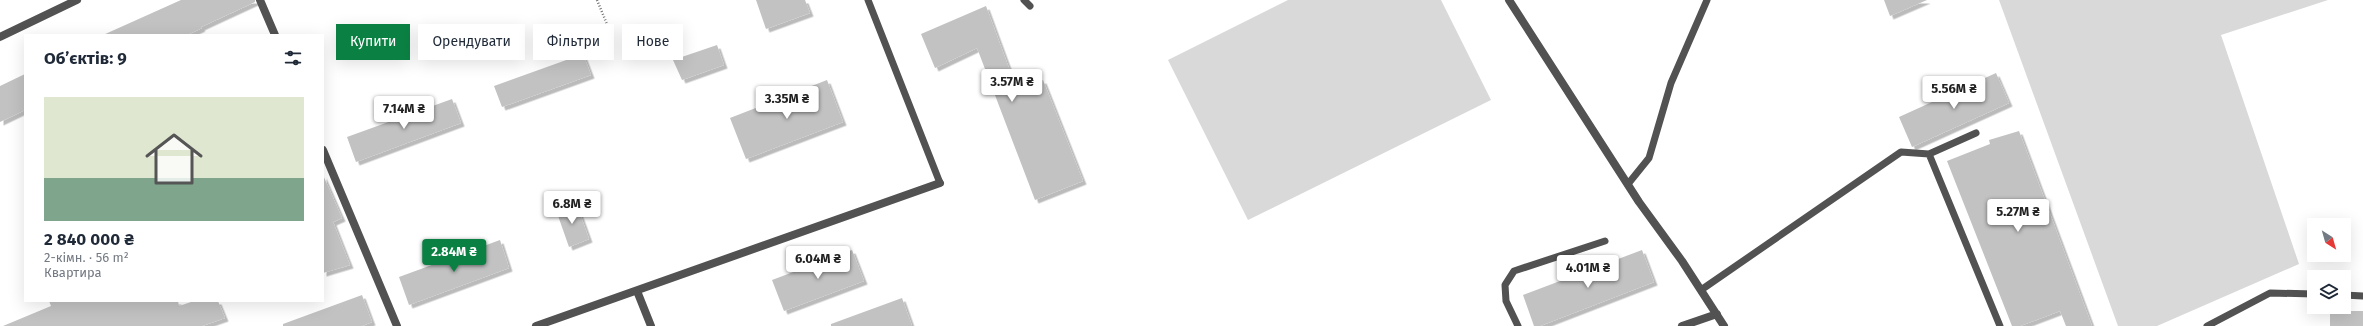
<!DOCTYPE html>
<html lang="uk">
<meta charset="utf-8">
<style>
:root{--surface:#fff;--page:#f6f6f7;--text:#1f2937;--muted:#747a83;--line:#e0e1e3;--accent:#0b8043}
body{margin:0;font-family:"Fira Sans",sans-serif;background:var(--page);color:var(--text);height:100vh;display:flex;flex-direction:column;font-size:15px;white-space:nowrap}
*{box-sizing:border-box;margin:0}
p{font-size:13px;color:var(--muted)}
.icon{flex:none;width:22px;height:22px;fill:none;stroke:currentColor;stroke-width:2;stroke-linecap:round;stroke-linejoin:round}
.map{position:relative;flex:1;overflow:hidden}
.drawer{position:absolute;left:24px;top:34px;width:300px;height:268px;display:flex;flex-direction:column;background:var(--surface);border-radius:0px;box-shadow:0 4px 16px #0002}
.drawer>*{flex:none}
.hud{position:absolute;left:336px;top:24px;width:380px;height:36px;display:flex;gap:8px}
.needle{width:26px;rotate:143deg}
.controls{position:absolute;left:2307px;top:218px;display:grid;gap:8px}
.controls a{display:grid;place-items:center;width:44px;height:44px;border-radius:0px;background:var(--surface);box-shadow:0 4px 16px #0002;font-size:20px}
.price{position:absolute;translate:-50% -34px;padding:0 9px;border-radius:4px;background:#fff;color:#222;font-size:13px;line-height:26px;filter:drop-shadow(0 1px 2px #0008)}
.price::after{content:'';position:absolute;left:50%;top:24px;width:12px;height:9px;margin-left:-6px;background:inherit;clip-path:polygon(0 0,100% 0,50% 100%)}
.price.selected{background:var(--accent);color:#fff}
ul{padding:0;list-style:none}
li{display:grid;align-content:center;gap:8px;height:212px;padding:0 20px}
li+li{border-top:1px solid var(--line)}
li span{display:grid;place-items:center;height:124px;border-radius:0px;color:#555}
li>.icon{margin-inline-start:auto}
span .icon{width:72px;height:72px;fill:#fffc;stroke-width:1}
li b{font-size:17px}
h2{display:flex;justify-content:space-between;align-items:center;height:48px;padding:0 20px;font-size:17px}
.chip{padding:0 14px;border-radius:0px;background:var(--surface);box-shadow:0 4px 16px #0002;font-size:14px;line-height:36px}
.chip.selected{background:var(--accent);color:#fff}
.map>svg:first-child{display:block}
.green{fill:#d9d9d9}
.building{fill:#c2c2c2;filter:url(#shadow)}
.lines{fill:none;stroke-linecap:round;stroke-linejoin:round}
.path{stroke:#747474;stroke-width:2.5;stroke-dasharray:1 2;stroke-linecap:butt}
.service{stroke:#525252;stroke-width:7}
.minor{stroke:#525252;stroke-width:8}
</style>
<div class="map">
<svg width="2363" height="326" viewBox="0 0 2363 326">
<defs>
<filter id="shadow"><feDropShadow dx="3.5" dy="3.5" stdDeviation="0" flood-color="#0004"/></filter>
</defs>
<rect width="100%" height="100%" fill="#fff"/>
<path class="green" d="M1288,0H1441L1491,100L1248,220L1168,60Z
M1999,0H2328L2221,35L2299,264L2157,326H2118Z"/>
<path class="building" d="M181,0H255V2L201,27L202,28L187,35H103Z
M756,0H805L810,13L766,29Z
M1884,0H1927L1890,16Z
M986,6L1017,90L1043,80L1083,181L1035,200L977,48L935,68L921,34Z
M717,45L724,65L682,80L673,60Z
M583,54L591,75L502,107L494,86Z
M1996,73L2009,103L1912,147L1899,117Z
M25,74V110L0,122V86Z
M827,80L843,122L746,159L730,118Z
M452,99L461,123L356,162L347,137Z
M2019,131L2092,326H2066L2060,311L2020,326H2012L1947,161L1990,144L1989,140Z
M323,175L342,218L333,222L350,265L323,273Z
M576,203L589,239L569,247L556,210Z
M500,240L509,268L409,305L399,277Z
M852,250L864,281L784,311L772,280Z
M1642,250L1654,282L1540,326H1534L1523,295Z
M362,295L372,322L362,326H283V324Z
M902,298L912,326H831V324Z
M49,301H178L179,306L194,301H218L225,318L202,326H3L51,306Z
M2330,311H2363V326H2330Z"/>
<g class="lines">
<path class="path" d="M597,0L609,29"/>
<path class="service" d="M868,0L940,183
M1024,0L1030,6
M1976,133L1929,154L2000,326
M1628,184L1649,158L1671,83L1707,0
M1701,290L1901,152L1929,154
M2344,295L2363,296
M1518,326L1506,301L1505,285L1514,271L1605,241
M2207,326L2270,293L2314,294"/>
<path class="minor" d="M260,0L275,35
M1509,0L1639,202L1682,261L1724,326
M0,37L77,0
M323,150L397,326
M637,291L651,326
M536,326L940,183
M1682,326L1717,314"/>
</g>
</svg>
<div class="controls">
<a><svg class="needle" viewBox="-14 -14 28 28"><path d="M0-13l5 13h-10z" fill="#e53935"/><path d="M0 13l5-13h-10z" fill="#747a83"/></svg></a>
<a><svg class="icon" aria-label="layers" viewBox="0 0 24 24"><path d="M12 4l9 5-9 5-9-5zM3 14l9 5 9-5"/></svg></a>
</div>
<b class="price" style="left:1012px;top:103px">3.57M ₴</b>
<b class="price" style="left:1954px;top:110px">5.56M ₴</b>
<b class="price" style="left:787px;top:120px">3.35M ₴</b>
<b class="price" style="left:404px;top:130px">7.14M ₴</b>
<b class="price" style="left:572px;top:225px">6.8M ₴</b>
<b class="price" style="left:2018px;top:233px">5.27M ₴</b>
<b class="price selected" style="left:454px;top:273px">2.84M ₴</b>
<b class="price" style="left:818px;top:280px">6.04M ₴</b>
<b class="price" style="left:1588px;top:289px">4.01M ₴</b>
<div class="hud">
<a class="chip selected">Купити</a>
<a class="chip">Орендувати</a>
<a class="chip">Фільтри</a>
<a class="chip">Нове</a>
</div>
<section class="drawer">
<h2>Об’єктів: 9<svg class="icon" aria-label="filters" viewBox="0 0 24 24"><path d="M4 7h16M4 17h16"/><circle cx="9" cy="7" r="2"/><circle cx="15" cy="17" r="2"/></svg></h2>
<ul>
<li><span style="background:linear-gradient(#dfe7d0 65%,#7fa58c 0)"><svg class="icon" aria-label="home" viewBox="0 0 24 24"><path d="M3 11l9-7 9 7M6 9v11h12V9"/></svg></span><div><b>2 840 000 ₴</b><p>2-кімн. · 56 m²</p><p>Квартира</p></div></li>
</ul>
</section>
</div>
